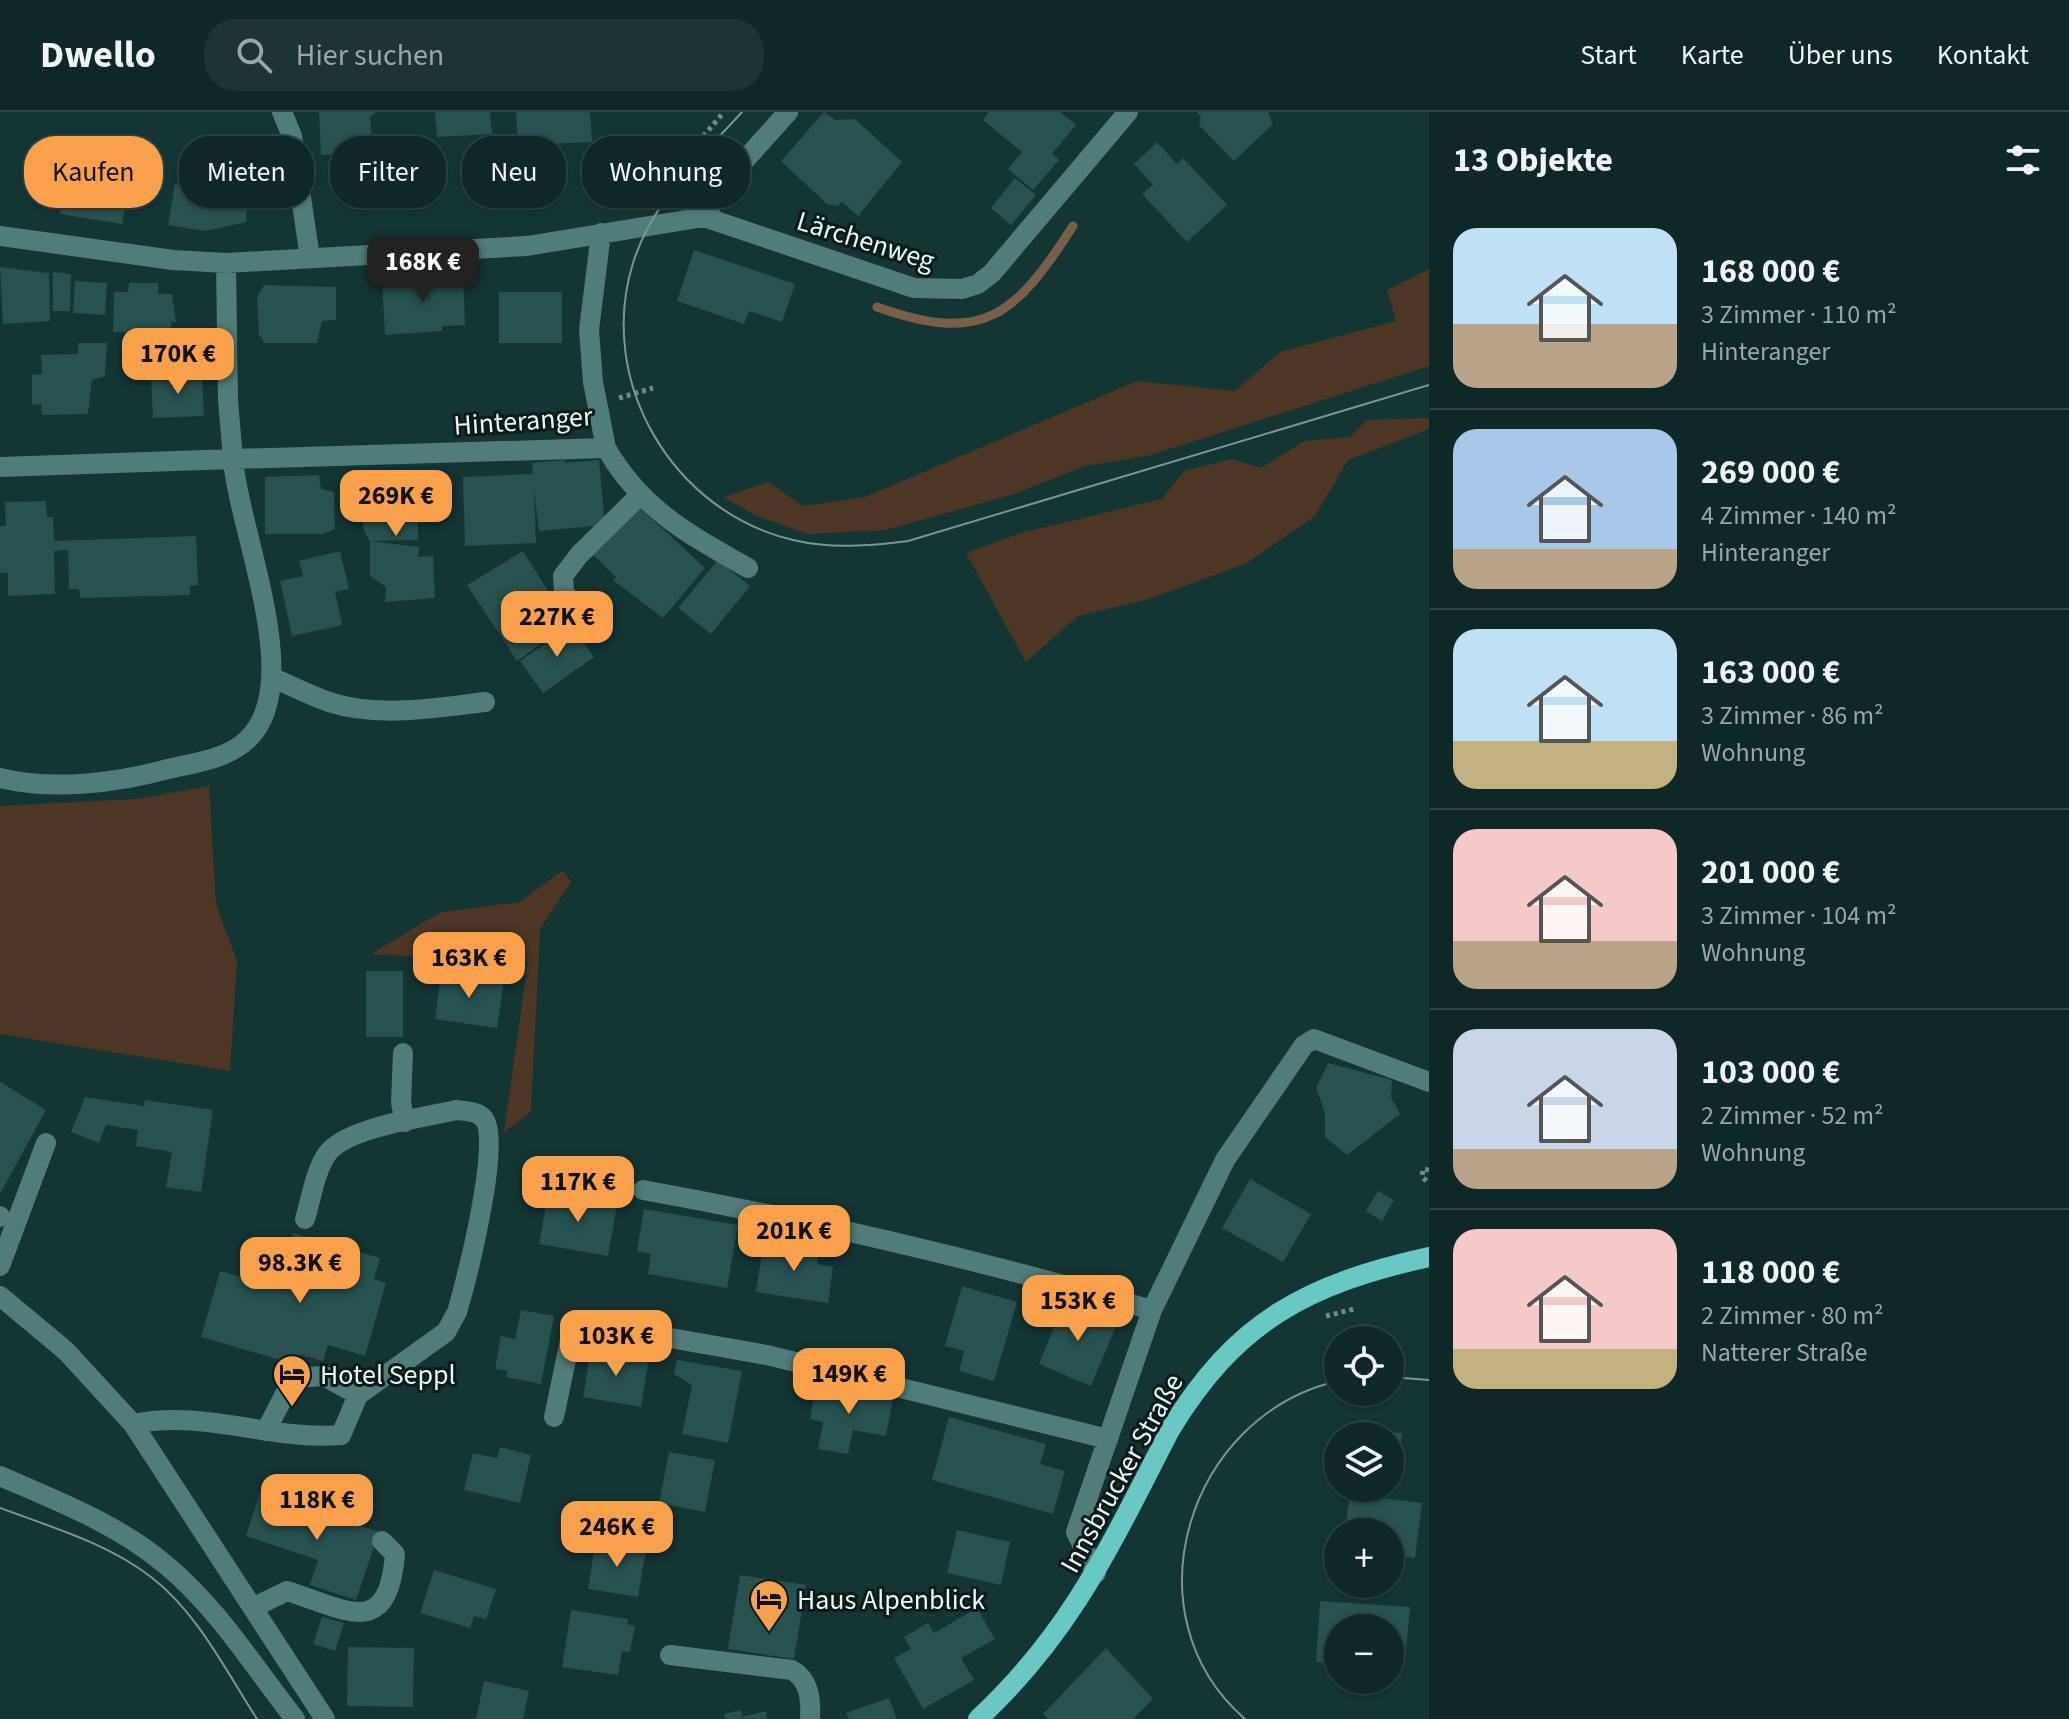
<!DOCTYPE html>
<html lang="de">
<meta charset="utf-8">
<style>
:root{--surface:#0e2827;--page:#1c3433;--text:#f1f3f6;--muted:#9ba6a7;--line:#2e4444;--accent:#f8a14a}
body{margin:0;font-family:"Source Sans 3",sans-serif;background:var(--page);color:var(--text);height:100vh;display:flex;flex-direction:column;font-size:30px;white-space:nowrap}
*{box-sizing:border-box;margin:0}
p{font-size:26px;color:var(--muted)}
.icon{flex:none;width:44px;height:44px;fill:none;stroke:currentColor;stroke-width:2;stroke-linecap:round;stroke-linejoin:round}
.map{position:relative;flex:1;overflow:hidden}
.sheet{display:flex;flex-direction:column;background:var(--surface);width:640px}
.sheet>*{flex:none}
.top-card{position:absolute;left:24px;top:24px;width:760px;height:72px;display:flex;gap:16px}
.controls{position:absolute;left:1324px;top:1214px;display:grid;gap:16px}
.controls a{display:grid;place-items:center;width:80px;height:80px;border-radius:50%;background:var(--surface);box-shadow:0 2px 6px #0004,0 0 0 2px var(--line);font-size:40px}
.price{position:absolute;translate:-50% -68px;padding:0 18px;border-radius:16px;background:var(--accent);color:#111;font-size:26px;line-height:52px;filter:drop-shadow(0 2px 4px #0008)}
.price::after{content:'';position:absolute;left:50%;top:48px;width:24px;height:18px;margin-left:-12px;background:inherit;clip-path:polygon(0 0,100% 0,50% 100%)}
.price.active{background:#222;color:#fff}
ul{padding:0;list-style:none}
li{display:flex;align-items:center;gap:24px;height:200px;padding:0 24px}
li+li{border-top:2px solid var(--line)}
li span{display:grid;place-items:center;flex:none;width:224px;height:160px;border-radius:24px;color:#555}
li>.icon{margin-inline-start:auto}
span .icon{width:96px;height:96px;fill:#fffc;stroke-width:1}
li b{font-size:34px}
h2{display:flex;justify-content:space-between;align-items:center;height:96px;padding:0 24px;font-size:34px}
.chip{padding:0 28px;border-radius:32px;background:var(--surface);box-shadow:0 2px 6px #0004,0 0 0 2px var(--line);font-size:28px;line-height:72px}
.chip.active{background:var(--accent);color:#111}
header{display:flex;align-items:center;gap:48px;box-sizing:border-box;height:112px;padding:0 40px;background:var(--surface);border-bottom:2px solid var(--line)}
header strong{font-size:38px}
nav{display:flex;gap:44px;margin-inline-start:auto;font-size:28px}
.search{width:560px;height:72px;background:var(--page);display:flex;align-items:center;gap:20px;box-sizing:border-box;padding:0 28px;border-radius:32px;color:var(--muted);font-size:30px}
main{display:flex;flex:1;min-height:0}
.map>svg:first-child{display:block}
.green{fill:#4d3724}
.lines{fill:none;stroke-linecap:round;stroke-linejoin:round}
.stream{stroke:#795f48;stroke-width:9}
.building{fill:#275250}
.path{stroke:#6f8a89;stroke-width:5;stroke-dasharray:4 4;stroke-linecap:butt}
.minor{stroke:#507c7a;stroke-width:20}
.major{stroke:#67c8c4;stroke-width:20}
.tram{stroke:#7b9594;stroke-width:2}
.labels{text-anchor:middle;stroke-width:6;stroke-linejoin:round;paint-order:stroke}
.street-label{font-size:28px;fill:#e7faf8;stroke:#0c1a19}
.poi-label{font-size:28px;fill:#e7faf8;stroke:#0c1a19;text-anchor:start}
</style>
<header>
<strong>Dwello</strong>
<div class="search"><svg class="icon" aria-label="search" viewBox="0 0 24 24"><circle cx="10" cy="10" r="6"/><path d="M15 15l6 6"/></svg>Hier suchen</div>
<nav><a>Start</a><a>Karte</a><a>Über uns</a><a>Kontakt</a></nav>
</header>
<main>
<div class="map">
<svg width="1429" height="1607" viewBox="0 0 1429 1607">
<rect width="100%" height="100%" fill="#133534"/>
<path class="green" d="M1429,157V254L1151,343L1085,354L1014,382L886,418L808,422L754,403L724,385L768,370L803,394L865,385L1137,269L1235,279L1280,240L1396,209L1387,178Z
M1429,306V317L1348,348L1315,404L1247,451L1149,487L1078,504L1026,550L966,441L1021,421L1162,387L1184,359L1231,347L1261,356L1304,329L1350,325L1367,308Z
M209,674L216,792L237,849L230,959L0,922V694L136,687Z
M563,758L571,770L540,817L531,1000L504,1020L528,850L371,842L441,800L520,790Z"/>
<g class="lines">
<path class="stream" d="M877,195C984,233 1015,204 1073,114"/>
</g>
<path class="building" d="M319,0H376L370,5L373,40L321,43Z
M435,0H490L492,22L437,25Z
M516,0H590L592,30L518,33Z
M824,0L835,8L855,7L902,50L858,104L842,90L837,94L827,92L781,49Z
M989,0H1060L1076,13L1052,42L1059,48L1033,78L1008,57L1022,40L983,8Z
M1197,0H1268L1273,12L1234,49L1199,13L1201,5Z
M1157,30L1177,52L1183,46L1227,93L1187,130L1142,82L1153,73L1134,52Z
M68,52L130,62L122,112L60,102Z
M1015,66L1036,83L1011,113L991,96Z
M232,69L261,73L257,98L247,97L246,110L205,119L168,113L175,72L230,79Z
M694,138L795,172L782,210L749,199L744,212L677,189Z
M0,155L49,161L50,209L3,212Z
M53,160L71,162L70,199H53Z
M463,163L465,213L442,214V219L385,223L382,167Z
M75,169L107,171L105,203L73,201Z
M129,171H158V182H172L176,210H171V219H155V228H128V220H113L114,180H128Z
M264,173L336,175V208L322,209L317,231H264L259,222L257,185Z
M499,180H562V231H499Z
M78,231H107L105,264L92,268L88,302L42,303L41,292L32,293V263L42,262L41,243L78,242Z
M202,262L204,304L153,306L151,264Z
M565,348V351L599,348L605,413L539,419L534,376L536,431L465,434L463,365L533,362L532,351Z
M414,361V377H418V428L370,429L419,435L418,445L433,444L435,486L385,490L386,475L370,464V429L363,417V366Z
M319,363L321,377L334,380L335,417L323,422H265V365Z
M46,389L47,405H53L54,429L196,424L198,473L190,474V483L80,486L79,477H69L68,438L54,439L55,482L8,484V461H0V414H6L5,390Z
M640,396L705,456L663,506L613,468L616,465L593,443Z
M340,439L349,477L335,480L342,513L292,524L280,469L303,464L299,449Z
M523,439L569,512L517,549L467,473Z
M718,448L750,474L711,522L678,496Z
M571,514L594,545L543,581L520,549Z
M366,859H403V925H366Z
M441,860L504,869L497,916L435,907Z
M1328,951L1392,968L1391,985L1400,1002L1347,1043L1325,1025V1001L1316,976Z
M0,970L46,998L0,1082Z
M85,985L144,994L145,988L213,998L201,1080L166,1075L172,1040L136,1034L138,1018L106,1013L99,1031L71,1020Z
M1250,1067L1311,1102L1283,1150L1222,1116Z
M1378,1079L1394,1088L1382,1109L1366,1099Z
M548,1081L617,1093L608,1144L539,1132Z
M644,1097L738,1113L727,1176L648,1162L651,1142L637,1139Z
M293,1121L380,1146L374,1167L386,1171L365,1244L328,1233L323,1249L301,1243L298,1253L201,1225L220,1159L277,1175Z
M764,1128L820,1137L817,1152L833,1155L828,1191L756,1180Z
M962,1174L1017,1190L994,1269L959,1259L964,1239L945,1234Z
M1065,1188L1118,1210L1091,1274L1039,1252Z
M521,1198L554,1204L541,1272L506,1265L508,1259L495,1257L501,1224L515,1227Z
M591,1237L649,1246L641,1295L583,1285Z
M677,1248L742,1259L728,1331L682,1322L692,1273L674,1262Z
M829,1275L893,1286L886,1324L853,1318L848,1342L818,1337L823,1310L810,1307L815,1277L828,1279Z
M949,1305L1046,1332L1040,1352L1065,1359L1053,1402L932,1368Z
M1368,1319L1402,1321L1400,1347H1390V1324H1368Z
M500,1335L531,1343L520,1391L464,1378L473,1341L497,1346Z
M669,1340L715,1348L705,1400L659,1391Z
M260,1380L379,1420L356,1488L310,1473L318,1448L246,1424Z
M1350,1382L1422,1391L1415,1446L1390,1443V1420H1345Z
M957,1418L1010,1430L1001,1473L947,1461Z
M596,1428L646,1437L638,1485L588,1477Z
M434,1458L496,1477L486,1507L474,1504L470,1516L420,1501Z
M740,1463L806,1473L794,1547L728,1537Z
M1320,1489L1410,1495L1406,1539L1390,1543V1516H1338V1552L1316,1550Z
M977,1496L995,1527L961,1546L974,1568L923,1597L894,1546L911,1537L904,1525L928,1511L934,1521Z
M571,1498L628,1507L627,1512L635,1514L630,1540L622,1539L618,1563L562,1555Z
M322,1505L344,1511L335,1539L313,1532Z
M348,1535L414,1536L413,1595L347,1594Z
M1106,1536L1153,1587L1133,1607H1048L1043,1602Z
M484,1569L529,1579L523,1607H476Z
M889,1586L897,1607H849L846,1601Z
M741,1598L742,1605L766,1599L767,1607H725L724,1602Z"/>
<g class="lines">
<path class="path" d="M646,91L724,0
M619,286L653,276
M1429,1058L1423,1057L1422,1065L1429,1071
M1326,1204L1354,1197"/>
<path class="minor" d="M282,0L292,24L310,146
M704,105L914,176L962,177L978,172L992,161L1128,0
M0,124L173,148L226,151L527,134L704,105L726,69L788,0
M226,151L228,288L233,347L606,336L593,270L589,218L601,121
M606,336C641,397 688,422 748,456
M0,355L233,347C238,418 307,573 247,628C227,647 194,651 168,657C116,671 53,679 0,666
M587,518L564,479L563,464L579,443L640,383
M271,565C290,573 309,583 329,590C377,606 436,596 485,590
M403,941L401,991L405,1010
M643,1078C815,1109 984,1149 1152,1198
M0,1104V1105
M0,1154L46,1031
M0,1184L66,1239L133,1312L325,1607
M554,1305L574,1209L767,1243L1108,1327
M133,1312C204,1297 271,1329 341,1323L358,1283L446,1220L457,1200C466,1170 502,1029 484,1007C478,999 465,999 456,998C424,1006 346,1015 327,1042C315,1059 311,1088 305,1107
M266,1319L293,1266L324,1264L358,1283
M0,1364C57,1389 118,1412 166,1453C217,1495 254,1555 295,1607
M1096,1461L1076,1420L1152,1198L1225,1048L1304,933L1314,927L1429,970
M254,1495L287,1479C347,1498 388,1528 395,1442L382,1429
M670,1543L792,1558C810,1568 811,1589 810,1607"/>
<path class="major" d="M978,1607C1072,1520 1112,1430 1170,1318C1236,1209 1307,1172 1429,1145"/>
<path class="tram" d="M742,0C700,46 652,90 633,151C596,270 673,400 793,428C831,437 870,434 908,429L1429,273
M1390,1265L1429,1268
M0,1396C51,1415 107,1431 151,1465C197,1500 226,1559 257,1607
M1245,1607C1125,1503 1188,1303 1338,1269"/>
</g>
<defs>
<g id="hotel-pin" transform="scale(2)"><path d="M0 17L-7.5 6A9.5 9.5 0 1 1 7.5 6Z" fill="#f8a14a" stroke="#0c1a19"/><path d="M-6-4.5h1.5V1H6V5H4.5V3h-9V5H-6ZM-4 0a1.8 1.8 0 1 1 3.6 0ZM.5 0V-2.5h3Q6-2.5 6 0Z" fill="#111"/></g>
</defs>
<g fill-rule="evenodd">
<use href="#hotel-pin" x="292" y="1262"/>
<use href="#hotel-pin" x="769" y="1487"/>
</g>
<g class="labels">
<g class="street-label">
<text transform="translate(866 128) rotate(17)" y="10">Lärchenweg</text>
<text transform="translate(523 308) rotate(-4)" y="10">Hinteranger</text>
<text transform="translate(1121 1361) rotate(-61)" y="10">Innsbrucker Straße</text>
</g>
<g class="poi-label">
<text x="320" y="1272">Hotel Seppl</text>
<text x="797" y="1497">Haus Alpenblick</text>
</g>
</g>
</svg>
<div class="controls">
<a><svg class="icon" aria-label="locate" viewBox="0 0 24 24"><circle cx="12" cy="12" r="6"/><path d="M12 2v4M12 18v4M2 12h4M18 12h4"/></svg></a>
<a><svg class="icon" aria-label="layers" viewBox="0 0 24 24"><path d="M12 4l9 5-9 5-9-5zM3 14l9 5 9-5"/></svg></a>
<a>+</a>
<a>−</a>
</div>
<b class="price active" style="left:423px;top:192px">168K €</b>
<b class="price" style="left:178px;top:284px">170K €</b>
<b class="price" style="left:396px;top:426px">269K €</b>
<b class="price" style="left:557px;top:547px">227K €</b>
<b class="price" style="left:469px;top:888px">163K €</b>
<b class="price" style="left:578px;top:1112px">117K €</b>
<b class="price" style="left:794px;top:1161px">201K €</b>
<b class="price" style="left:300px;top:1193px">98.3K €</b>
<b class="price" style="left:1078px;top:1231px">153K €</b>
<b class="price" style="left:616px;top:1266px">103K €</b>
<b class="price" style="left:849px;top:1304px">149K €</b>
<b class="price" style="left:317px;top:1430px">118K €</b>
<b class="price" style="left:617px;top:1457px">246K €</b>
<div class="top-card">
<a class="chip active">Kaufen</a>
<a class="chip">Mieten</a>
<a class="chip">Filter</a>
<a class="chip">Neu</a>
<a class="chip">Wohnung</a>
</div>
</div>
<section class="sheet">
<h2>13 Objekte<svg class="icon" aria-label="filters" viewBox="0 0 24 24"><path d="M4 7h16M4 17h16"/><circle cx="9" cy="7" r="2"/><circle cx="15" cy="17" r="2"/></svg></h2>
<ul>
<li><span style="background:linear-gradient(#bfe0f5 60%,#b9a48a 0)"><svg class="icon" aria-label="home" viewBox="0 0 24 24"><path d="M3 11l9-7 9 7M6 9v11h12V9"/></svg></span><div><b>168 000 €</b><p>3 Zimmer · 110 m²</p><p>Hinteranger</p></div></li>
<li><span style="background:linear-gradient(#a9c7e8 75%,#b9a48a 0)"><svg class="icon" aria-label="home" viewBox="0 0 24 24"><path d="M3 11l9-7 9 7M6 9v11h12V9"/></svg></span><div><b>269 000 €</b><p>4 Zimmer · 140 m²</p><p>Hinteranger</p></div></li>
<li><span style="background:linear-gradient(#bfe0f5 70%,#c2b280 0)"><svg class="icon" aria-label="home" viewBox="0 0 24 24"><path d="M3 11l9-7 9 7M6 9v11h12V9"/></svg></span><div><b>163 000 €</b><p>3 Zimmer · 86 m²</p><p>Wohnung</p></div></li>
<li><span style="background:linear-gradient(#f6c9c9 70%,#b9a48a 0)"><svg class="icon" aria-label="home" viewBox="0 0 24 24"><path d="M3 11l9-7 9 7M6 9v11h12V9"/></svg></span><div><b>201 000 €</b><p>3 Zimmer · 104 m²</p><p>Wohnung</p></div></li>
<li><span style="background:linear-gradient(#c9d6e8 75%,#b9a48a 0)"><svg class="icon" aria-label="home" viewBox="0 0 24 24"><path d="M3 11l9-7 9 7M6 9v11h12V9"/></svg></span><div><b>103 000 €</b><p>2 Zimmer · 52 m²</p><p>Wohnung</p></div></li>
<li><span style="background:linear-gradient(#f6c9c9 75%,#c2b280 0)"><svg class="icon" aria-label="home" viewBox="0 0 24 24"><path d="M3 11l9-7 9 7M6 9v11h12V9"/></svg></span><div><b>118 000 €</b><p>2 Zimmer · 80 m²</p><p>Natterer Straße</p></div></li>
</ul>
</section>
</main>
